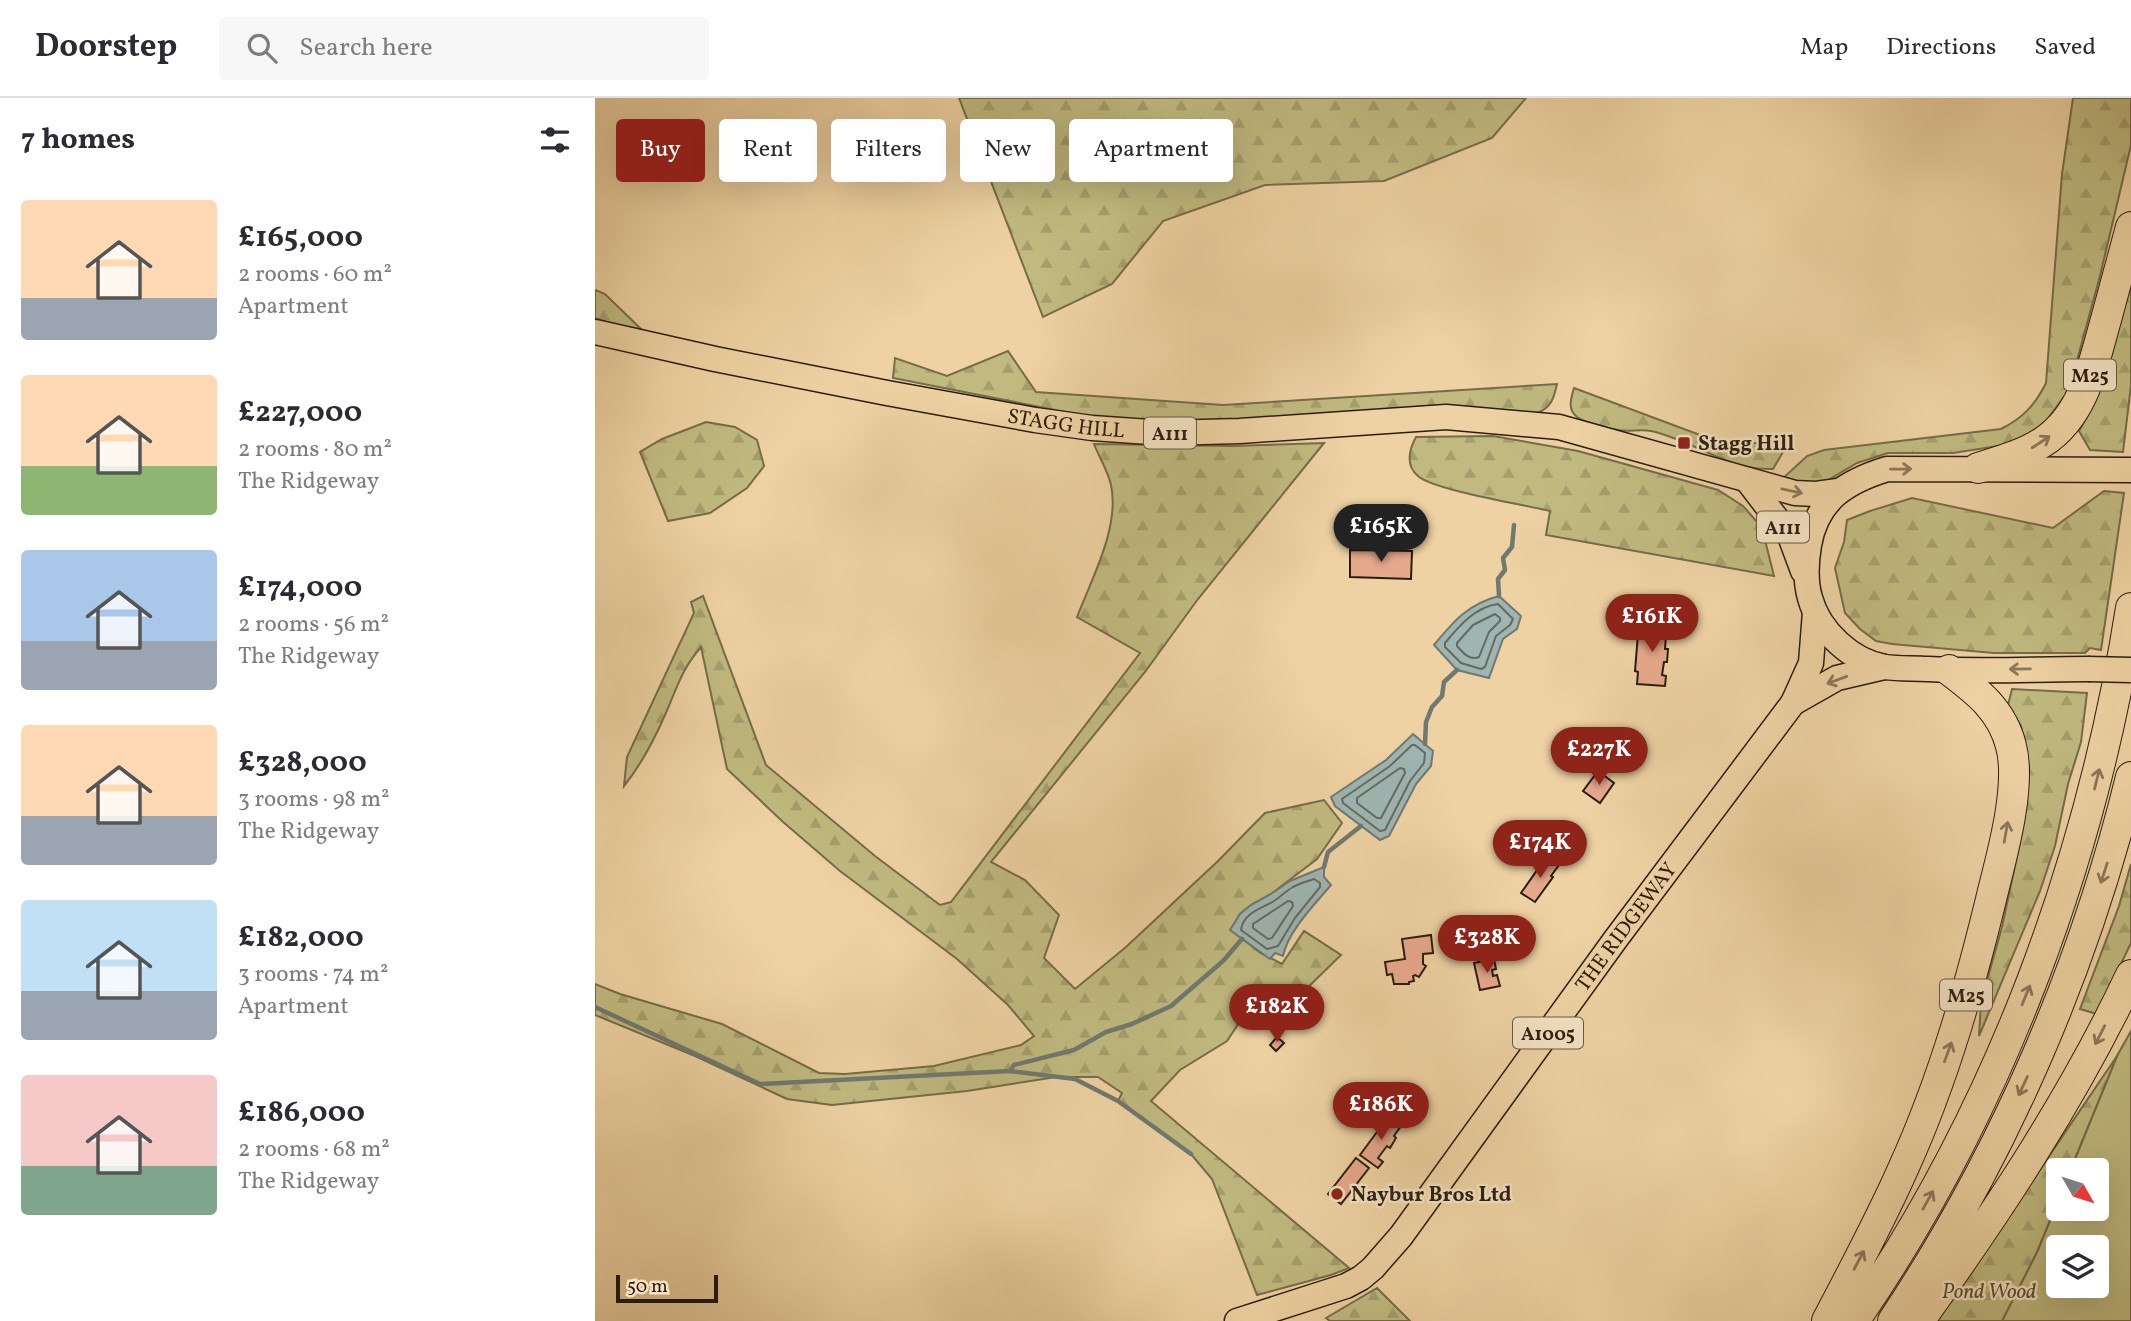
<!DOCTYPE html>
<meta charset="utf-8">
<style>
:root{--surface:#fff;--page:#f7f7f7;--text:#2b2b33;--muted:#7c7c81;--line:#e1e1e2;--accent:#8f2418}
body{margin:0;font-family:Vollkorn,serif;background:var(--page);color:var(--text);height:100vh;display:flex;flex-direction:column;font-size:26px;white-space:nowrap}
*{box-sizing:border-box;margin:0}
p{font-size:23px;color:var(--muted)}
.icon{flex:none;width:38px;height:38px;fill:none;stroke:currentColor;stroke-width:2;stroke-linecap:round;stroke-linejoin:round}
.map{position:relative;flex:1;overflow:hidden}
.side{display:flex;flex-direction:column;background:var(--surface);width:595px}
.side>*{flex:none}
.banner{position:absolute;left:21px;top:21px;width:665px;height:63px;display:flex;gap:14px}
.needle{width:46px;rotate:129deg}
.controls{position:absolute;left:1451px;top:1060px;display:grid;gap:14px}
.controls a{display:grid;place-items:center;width:63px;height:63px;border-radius:7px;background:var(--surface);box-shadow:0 7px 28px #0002;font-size:35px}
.scale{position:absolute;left:21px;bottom:18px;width:102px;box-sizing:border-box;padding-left:7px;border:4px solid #2b1e0f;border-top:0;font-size:19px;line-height:24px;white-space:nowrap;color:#2b1e0f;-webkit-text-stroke:5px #f4e2c3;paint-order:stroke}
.price{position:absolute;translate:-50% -60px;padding:0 16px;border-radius:24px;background:var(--accent);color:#fff;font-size:23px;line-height:46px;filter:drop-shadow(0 2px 4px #0008)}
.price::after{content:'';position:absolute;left:50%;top:42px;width:21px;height:16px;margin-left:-10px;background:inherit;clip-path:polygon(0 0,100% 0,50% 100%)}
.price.selected{background:#222;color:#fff}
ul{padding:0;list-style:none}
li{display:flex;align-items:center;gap:21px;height:175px;padding:0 21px}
li span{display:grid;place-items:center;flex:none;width:196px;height:140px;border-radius:7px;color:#555}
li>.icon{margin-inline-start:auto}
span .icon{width:84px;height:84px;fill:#fffc;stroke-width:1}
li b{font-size:30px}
h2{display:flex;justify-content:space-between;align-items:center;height:84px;padding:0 21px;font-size:30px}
.pill{padding:0 24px;border-radius:7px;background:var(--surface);box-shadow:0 7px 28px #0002;font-size:24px;line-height:63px}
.pill.selected{background:var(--accent);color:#fff}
header{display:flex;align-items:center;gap:42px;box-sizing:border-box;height:98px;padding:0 35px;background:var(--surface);border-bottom:2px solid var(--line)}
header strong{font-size:33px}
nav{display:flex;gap:38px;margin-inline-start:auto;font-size:24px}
.search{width:490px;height:63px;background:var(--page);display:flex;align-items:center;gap:18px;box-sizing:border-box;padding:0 24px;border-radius:7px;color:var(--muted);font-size:26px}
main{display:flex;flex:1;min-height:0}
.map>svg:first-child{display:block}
.grass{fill:#c0ba80;stroke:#766c48;stroke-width:2;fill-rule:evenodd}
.forest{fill:url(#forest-firs);stroke:#766c48;stroke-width:2}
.water{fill:#9eb5b1;stroke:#707970;stroke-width:2}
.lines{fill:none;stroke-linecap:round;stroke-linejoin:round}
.shore{stroke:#646a60;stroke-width:2}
.stream{stroke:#707970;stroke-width:4.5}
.building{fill:#e7a98c;stroke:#2b1e0f;stroke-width:2}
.primary-casing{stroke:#2b1e0f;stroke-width:27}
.motorway-casing{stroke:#2b1e0f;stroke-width:32}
.primary{stroke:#eed2a3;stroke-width:24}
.motorway{stroke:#eed2a3;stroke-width:30}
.primary-bridge-casing{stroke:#2b1e0f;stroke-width:27;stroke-linecap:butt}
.primary-bridge{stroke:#eed2a3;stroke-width:24}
.oneway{stroke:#8c7859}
.poi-dot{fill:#8f2418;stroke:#f4e2c3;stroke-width:2.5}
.labels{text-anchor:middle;stroke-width:5;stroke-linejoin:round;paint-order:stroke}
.shield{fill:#f4e2c3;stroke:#675945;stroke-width:2}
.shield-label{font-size:19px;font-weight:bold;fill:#2b1e0f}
.street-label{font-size:21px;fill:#2b1e0f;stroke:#f4e2c3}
.poi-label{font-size:21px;font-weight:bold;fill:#2b1e0f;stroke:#f4e2c3;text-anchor:start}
.park-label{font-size:21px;font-style:italic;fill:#584d31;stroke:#f4e2c3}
</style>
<header>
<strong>Doorstep</strong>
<div class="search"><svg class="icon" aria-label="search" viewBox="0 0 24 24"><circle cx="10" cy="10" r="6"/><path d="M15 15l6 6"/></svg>Search here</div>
<nav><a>Map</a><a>Directions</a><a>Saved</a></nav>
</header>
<main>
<section class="side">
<h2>7 homes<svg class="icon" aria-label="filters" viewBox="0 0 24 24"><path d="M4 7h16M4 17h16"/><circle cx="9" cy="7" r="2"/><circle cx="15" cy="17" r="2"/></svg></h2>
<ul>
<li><span style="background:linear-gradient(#ffd9b3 70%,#9aa5b1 0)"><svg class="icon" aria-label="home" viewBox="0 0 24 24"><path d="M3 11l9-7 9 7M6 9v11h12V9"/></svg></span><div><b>£165,000</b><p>2 rooms · 60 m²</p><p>Apartment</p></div></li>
<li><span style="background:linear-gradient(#ffd9b3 65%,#8fb573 0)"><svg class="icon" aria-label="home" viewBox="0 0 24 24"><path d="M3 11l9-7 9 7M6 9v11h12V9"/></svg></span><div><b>£227,000</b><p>2 rooms · 80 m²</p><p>The Ridgeway</p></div></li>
<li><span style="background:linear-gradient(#a9c7e8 65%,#9aa5b1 0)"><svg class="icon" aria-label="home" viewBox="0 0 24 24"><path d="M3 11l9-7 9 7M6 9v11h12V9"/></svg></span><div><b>£174,000</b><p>2 rooms · 56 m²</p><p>The Ridgeway</p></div></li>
<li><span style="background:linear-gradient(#ffd9b3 65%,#9aa5b1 0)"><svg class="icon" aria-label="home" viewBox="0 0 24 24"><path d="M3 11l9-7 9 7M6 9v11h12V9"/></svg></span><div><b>£328,000</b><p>3 rooms · 98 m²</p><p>The Ridgeway</p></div></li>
<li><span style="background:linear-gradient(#bfe0f5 65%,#9aa5b1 0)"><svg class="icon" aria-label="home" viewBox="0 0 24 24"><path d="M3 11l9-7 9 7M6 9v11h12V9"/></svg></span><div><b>£182,000</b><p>3 rooms · 74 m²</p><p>Apartment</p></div></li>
<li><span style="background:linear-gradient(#f6c9c9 65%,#7fa58c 0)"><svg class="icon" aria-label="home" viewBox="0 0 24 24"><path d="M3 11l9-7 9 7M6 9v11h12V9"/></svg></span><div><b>£186,000</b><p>2 rooms · 68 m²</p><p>The Ridgeway</p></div></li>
</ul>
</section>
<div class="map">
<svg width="1536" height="1223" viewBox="0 0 1536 1223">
<defs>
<pattern id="forest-firs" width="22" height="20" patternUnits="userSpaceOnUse" patternTransform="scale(1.75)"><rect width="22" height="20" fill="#c0ba80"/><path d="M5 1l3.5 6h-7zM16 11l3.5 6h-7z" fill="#a59f6d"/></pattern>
</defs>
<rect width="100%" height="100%" fill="#eed2a3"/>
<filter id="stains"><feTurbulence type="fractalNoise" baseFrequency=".00286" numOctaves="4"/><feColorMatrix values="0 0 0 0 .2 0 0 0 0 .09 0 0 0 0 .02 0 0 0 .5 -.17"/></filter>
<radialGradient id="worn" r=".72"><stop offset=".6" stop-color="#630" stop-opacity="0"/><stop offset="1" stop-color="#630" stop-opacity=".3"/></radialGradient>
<path class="grass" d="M1536,933V1223H1407L1442,1154L1463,1103V1111H1502V1073H1475L1522,958ZM1463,1150H1502V1188H1463Z"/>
<path class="forest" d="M364,0H931L897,40L789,83L670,87L568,123L517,186L448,219Z
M1478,0H1536V47L1505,178L1474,292L1448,327L1416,346L1358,355H1293L1262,365L1233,382L1216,386L1186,382L1212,358L1229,352L1406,331C1428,320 1440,307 1451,285L1467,76Z
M1536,174V287L1528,354L1495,352L1484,333C1513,284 1522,229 1536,174Z
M0,192L10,196L47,232L19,227L0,220Z
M413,253L441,294L628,307L962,286C959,300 956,310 942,315L881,311L565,326L501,320L298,280L300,260L352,278Z
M979,290L1121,343L1192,347L1178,371C1133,373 1098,342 1056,333C1045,331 1034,334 1023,332C1015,331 989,324 982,319C972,311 976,301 979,290Z
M111,324L140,329L162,342L169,368L152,390L115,415L73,423L45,354L67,341Z
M898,338L983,353L1123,392L1148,408L1163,425L1171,446L1179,478L951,437L955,413C931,407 838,392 823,378C810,367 814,352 821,339Z
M729,345L603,501L550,574L396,764L430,782L464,817L449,860L480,891L531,849L623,763L670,715L729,702L747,725L722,761L676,796L656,807L645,816L636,832L664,854L687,866L709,833L746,857L705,897L666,902L646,922L632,943L585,972L556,1003L754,1170L736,1177L662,1197L617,1081L596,1056L523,1003L527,995L503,979H461L372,993L237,1007L192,1001L100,958L0,917V886L25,896L127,926L224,975L250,976L339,968L426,947L439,938L413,907L362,861L245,773L187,723L132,671L106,549C86,572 82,590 70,617C59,642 46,667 29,688L32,659L99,515L96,504L108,498L171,667L280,758L345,807L356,804L545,555L482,519C497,480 525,429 516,387C513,373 504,359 499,346L636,348Z
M1509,393L1529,395L1506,552L1495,550L1490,555H1399L1297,546L1281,543L1265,531L1250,515L1240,470L1249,444L1252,422L1275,413L1317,400L1458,430Z
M1417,591L1492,595L1486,644L1473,686L1460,748L1445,793L1384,938L1386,904L1407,829L1424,749L1434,669L1426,628L1413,607Z
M1536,766V845L1502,916L1485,911L1524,808Z
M1522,958L1475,1073H1463V1103L1442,1154L1407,1223H1342Z
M782,1190L815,1223H735L731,1220Z"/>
<path class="water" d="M904,498L926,518L922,531L908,541L894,580L862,572L839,547C859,523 873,506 904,498Z
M818,636L838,653L836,668L821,686L794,738L785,742L740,708L736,699L791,662Z
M729,769V779L736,787C720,806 693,833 688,858L680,855L675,861L635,832L645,816L656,807L676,796L695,783Z"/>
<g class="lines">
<path class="shore" d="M903,506L918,521L915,527L901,538L890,569L886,571L866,565L850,549V545C864,528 880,509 903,506Z
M900,516L905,520V523L894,534L884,559C875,563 868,555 862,548V545L878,527Z
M817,647H820L830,655L829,665L815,683L790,732L785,733L748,705L747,701L795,668Z
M805,670L809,671L810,675L786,720H782L762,705V700Z
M719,781L725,785V789L700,820L683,848L672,851L646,832C648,815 666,811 679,803C685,799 691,793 698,789C704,786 712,783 719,781Z
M693,803L697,804L698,808L677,840L673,841L658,830V826Z"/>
<path class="stream" d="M904,498L903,481L910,472L908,460L917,449L919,427
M830,646L831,624L837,609L847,598L849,584L862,572
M729,769L733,754L766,728
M0,909L165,986L415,973L480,981L523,1003L596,1056
M415,973L419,967L479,952L511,934L537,926L576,908L628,863L647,841"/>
</g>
<path class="building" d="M755,452L817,453L816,481L755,479Z
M1048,524L1076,527L1075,538H1071L1070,551H1073L1072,564H1069L1067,577L1071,578L1070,588L1042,586L1043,574L1040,573L1043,536L1047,537Z
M1003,673L1019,685L1005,705L988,693Z
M952,758L964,767L956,778L958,779L940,804L926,795Z
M836,837L838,855L828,856V866L831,868L824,879L820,877L818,878L819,883L814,884V886H799L797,876L792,877L790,864L810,861L807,841Z
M899,861L901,871L897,872L898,878L902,877L905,888L885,892L879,865Z
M682,939L689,945L681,953L675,947Z
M793,1019L806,1028L799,1038L801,1040L795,1050L792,1048L783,1060L788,1064L783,1070L765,1057Z
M761,1060L774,1070L746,1106L733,1096Z"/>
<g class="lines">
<g class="primary-casing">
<g id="primary">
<path id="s1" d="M0,234L120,261L292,295L440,322L497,330L569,335L645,333L851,319L964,329L1200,395L1221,396L1243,393"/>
<path d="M1152,382L1195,438L1208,473"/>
<path d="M1493,571C1439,571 1386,574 1333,571C1319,570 1304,571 1290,569C1256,563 1224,533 1215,500C1210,483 1211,465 1214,447C1222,402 1250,384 1292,371L1536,372"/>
<path d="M1198,605L1242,580L1289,569"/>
<path id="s2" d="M642,1223L751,1188L766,1180L778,1170L806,1138L1020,842L1198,605L1216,565L1220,514"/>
</g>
</g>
<g class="motorway-casing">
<path id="motorway" d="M1383,370C1405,363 1428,357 1448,344C1490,317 1499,263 1512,218C1520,188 1528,159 1536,129
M1232,1223C1258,1173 1285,1123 1308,1071C1349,981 1376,885 1399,789C1409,750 1426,686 1416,648C1407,612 1382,593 1354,572
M1259,1223C1405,1011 1496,764 1536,510
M1298,1223C1408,1058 1489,871 1536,679
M1324,1223C1403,1113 1478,1000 1536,877"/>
</g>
<use href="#primary" class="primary"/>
<use href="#motorway" class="motorway"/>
<g class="primary-bridge-casing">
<path id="primary-bridge" d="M1493,571L1536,572"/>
</g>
<use href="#primary-bridge" class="primary-bridge"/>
</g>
<defs><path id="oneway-shaft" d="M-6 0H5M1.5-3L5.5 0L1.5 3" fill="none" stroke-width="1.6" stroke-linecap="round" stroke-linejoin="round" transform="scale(1.75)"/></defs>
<g class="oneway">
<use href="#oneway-shaft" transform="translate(1446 344) rotate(-33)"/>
<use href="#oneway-shaft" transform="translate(1306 371) rotate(-1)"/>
<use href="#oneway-shaft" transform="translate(1197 393) rotate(12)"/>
<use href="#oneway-shaft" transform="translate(1425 571) rotate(179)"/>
<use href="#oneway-shaft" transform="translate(1242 582) rotate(160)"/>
<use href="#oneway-shaft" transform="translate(1502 681) rotate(-76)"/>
<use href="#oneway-shaft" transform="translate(1411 734) rotate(-80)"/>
<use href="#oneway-shaft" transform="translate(1509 775) rotate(108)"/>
<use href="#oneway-shaft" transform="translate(1431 897) rotate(-68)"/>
<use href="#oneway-shaft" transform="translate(1505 937) rotate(117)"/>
<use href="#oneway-shaft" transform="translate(1353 954) rotate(-70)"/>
<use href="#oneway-shaft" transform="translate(1428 988) rotate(115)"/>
<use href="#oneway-shaft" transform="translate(1333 1102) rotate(-61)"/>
<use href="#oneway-shaft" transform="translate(1264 1162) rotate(-62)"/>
</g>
<g class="poi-dot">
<rect x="1082" y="338" width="14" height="14" rx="3.5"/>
<circle cx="742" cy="1096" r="7"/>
</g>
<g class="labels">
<g class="shield">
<rect x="1469" y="261.5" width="52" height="31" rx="5"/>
<rect x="549" y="319.5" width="52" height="31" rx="5"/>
<rect x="1162" y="413.5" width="52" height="31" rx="5"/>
<rect x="1345" y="881.5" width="52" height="31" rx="5"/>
<rect x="918" y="919.5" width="70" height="31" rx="5"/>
</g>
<g class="shield-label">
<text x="1495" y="284">M25</text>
<text x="575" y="342">A111</text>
<text x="1188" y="436">A111</text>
<text x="1371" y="904">M25</text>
<text x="953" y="942">A1005</text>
</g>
<g class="street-label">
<text dy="7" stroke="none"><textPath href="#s1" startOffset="480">STAGG HILL</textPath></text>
<text dy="7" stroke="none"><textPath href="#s2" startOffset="572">THE RIDGEWAY</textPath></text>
</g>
<g class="poi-label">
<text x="1103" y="352">Stagg Hill</text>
<text x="756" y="1103">Naybur Bros Ltd</text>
</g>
<g class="park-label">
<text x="1394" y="1200">Pond Wood</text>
</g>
</g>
<rect width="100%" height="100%" filter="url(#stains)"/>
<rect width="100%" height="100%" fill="url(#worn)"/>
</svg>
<div class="controls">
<a><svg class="needle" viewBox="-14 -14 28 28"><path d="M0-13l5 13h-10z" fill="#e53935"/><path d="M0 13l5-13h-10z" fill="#7c7c81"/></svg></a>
<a><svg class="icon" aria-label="layers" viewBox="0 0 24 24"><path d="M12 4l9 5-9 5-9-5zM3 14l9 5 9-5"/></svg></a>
</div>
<div class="scale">50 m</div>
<b class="price selected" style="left:786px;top:466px">£165K</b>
<b class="price" style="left:1057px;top:556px">£161K</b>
<b class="price" style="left:1004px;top:689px">£227K</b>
<b class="price" style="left:945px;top:782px">£174K</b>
<b class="price" style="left:892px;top:877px">£328K</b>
<b class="price" style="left:682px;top:946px">£182K</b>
<b class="price" style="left:786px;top:1044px">£186K</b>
<div class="banner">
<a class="pill selected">Buy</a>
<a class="pill">Rent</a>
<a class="pill">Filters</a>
<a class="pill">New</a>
<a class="pill">Apartment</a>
</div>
</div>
</main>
